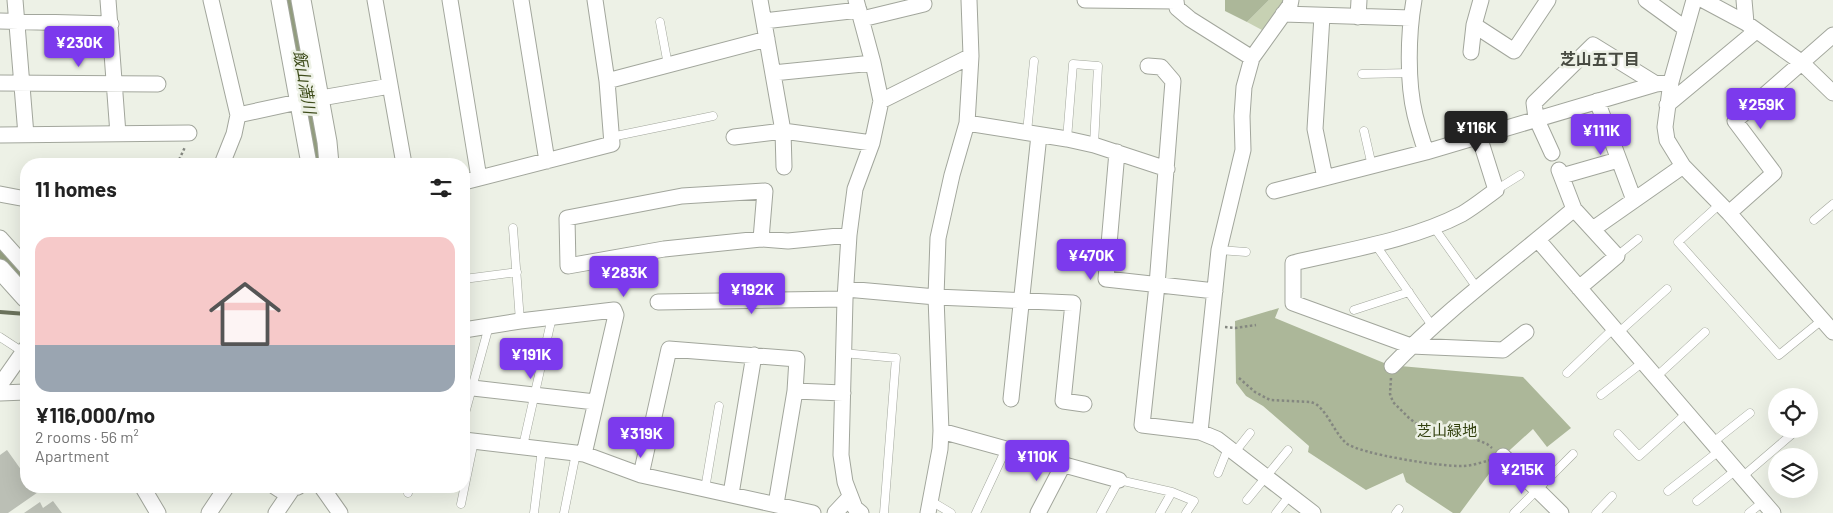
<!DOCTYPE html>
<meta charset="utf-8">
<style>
:root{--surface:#fff;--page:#f2f2f2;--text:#222;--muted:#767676;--accent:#7c3aed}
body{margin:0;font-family:Barlow,"Noto Sans JP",sans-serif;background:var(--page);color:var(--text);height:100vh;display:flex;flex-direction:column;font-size:19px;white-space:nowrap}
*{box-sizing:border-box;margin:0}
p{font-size:16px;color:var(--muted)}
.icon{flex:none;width:28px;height:28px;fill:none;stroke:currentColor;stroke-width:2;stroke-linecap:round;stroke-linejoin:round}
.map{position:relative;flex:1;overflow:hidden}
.side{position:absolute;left:20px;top:158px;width:450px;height:335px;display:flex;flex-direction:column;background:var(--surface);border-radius:20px;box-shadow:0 5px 20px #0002}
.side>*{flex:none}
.tools{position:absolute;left:1768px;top:388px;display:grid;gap:10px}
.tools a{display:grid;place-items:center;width:50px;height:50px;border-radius:50%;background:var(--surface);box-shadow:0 5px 20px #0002;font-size:25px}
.price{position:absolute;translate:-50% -42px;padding:0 11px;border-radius:5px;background:var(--accent);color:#fff;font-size:16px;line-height:32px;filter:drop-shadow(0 1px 2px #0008)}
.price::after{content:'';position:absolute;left:50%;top:30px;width:15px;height:11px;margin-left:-8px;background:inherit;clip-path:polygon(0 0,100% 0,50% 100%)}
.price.selected{background:#222;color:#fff}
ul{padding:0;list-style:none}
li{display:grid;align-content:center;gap:10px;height:265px;padding:0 15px}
li span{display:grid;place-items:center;height:155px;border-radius:15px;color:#555}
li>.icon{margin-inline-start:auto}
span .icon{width:90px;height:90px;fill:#fffc;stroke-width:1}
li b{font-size:21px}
h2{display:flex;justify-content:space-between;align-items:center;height:60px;padding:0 15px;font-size:21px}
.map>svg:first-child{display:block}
.green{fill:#c7d1b3}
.forest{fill:#acb799}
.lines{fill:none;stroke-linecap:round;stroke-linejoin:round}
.stream{stroke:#6c735d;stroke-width:4}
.river{stroke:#929c7e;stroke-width:24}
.building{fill:#bbbfb5}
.service-casing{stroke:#a2a69c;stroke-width:9}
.minor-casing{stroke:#a2a69c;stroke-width:17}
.tertiary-casing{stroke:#a2a69c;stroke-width:21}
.path{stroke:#848780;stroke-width:2.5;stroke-dasharray:2.5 2.5;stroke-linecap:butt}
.service{stroke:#fff;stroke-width:8}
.minor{stroke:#fff;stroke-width:15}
.tertiary{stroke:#fff;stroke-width:19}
.labels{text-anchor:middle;stroke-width:5;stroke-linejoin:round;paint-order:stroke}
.park-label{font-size:15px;fill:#33410f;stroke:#edf1e6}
.neighbourhood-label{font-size:16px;font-weight:bold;fill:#484b42;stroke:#edf1e6}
.water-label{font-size:16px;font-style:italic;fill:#3f4d1c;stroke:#edf1e6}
</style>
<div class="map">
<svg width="1833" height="513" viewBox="0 0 1833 513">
<rect width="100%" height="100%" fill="#edf1e6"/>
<path class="green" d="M1269,0H1288L1280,12L1262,30L1247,22Z"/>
<path class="forest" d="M1225,0H1269L1247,22L1225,11Z
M1279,308L1275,318L1389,365L1523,377L1571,428L1547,447L1533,429L1500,459L1460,513H1453L1406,482L1403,473L1366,490L1308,452L1309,446L1263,406L1246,396L1236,383L1235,321Z"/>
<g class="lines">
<path class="stream" d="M0,312L26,314"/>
<path class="river" d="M291,0L317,143L319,164
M0,250L26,279"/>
</g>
<path class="building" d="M7,450L22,471L26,468V486H43L44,488L8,513H0V455Z
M53,501L62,513H24L40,502L43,508Z"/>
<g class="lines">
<g class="service-casing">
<path id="service" d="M660,22L668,65
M1362,74L1410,73
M1364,131L1372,166
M1027,132L1034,61
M611,137L713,116
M1067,139L1073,64L1098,66L1094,145
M1496,190L1520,175
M1720,204L1678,242L1779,355L1822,320
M1814,220L1833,204
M1433,226L1477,288
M513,228L520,321
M1375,244L1433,327
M1219,250L1246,252
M1617,256L1638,239
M464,263L465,261
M464,279L517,272
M1354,310L1409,292
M1618,333L1667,289
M0,337L23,352
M843,353L896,358L884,513
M1567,373L1614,328
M1656,377L1705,332
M1601,395L1643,362
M464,417L489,326
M1618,434L1639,456L1687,413
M1712,443L1750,413
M523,446L552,317
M1235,452L1250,433
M1218,473L1228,448
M1742,477L1791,435
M705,489L719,406
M1668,491L1719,451
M408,493L409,486
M1247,500L1288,450
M931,501L951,513
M1697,501L1736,470
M461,504L474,441
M534,513L542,449
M564,513L576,453
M976,513L1006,449
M1101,513L1119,480L1172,492L1194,501L1186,513
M1160,513L1172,492
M1276,513L1290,495
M1396,513L1399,509
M1514,513L1573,454
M1596,513L1612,496
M1749,513L1763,502"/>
</g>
<g class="minor-casing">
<path id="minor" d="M15,0L26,135
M108,0L118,134
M211,0L238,115L234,134L222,164
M279,0L309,164
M375,0L404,164
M450,0L479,178
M521,0L547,161
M760,0L783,131L784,167
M856,0L873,63L881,101L872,143L855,189L849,235L845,299L841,455L845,482L848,490L855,508L861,513
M1085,0L1176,1L1177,8L1190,19L1252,58
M1414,0C1408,34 1407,82 1415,115C1418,127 1422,140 1426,152
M1646,0L1686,29
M1694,0L1671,82L1665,127L1667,140L1683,166L1729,213L1833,332
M1703,0L1746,23L1801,62L1833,93
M1744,0L1746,23
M1283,14L1411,18
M1322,16L1315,129L1325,178
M1358,17L1359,0
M862,19L924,4
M0,21L111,24
M764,21L859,10
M1474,25L1514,51L1548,0
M1471,52L1474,25L1481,0
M1148,66L1161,67L1173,81L1157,285L1142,425L1200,432L1217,439L1313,513
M773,73L873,63
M607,81L767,39
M0,83L158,84
M881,101L971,56
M1597,101L1634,200
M1667,105L1756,31
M238,115L298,102L390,86
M967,123L1067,139L1094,145L1167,169
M0,135L189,133
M1479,136L1496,190C1485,198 1474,207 1462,214C1412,240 1348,250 1293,263V303L1411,346L1503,350L1526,332
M734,137L783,131L872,143
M1117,152L1106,279L1215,291
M1552,153L1536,118L1534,103L1593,45L1656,84
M1559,170L1574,209L1617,256L1579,288
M1562,176L1618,160
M464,182L612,144L607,81L595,0
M1274,191L1426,152L1656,84L1671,82
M0,194L26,199
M1729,213L1774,173L1735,121L1833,35
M1593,229L1683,166
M0,238L26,267
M761,239L765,191L682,196L567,218L568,266L664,249L761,239L788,241L849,235
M1538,240L1773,513
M846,289L936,297L1073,303L1063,401L1084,404
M658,302L845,299
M464,330L520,321L614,310L616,315L584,454
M1392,366C1448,308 1513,261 1574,209
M0,385L26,348
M464,387L595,402
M795,391L843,393
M0,393L26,392
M1011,399L1039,135
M941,431L1119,480
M1200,432L1219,250L1243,150L1242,116L1244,87L1252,58L1290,5L1291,0
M464,440L584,454L641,475L813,513
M1503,456L1561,513
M641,475L669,349L797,359L795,391L776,504
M142,486L158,513
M274,486L280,490L298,487
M321,486L340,513
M731,494L754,355
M209,513L227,486
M276,513L293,488
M835,513L850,497
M928,513L940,449L941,431L936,297L938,238L952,175L967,123L971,56L969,0
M1038,513L1063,465"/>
</g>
<g class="tertiary-casing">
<path id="tertiary" d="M301,0L327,142L329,164
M0,269L26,298"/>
</g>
<path class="path" d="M177,164L185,147
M1225,327L1235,328L1256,325
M1239,378L1255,392L1270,400L1311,402L1316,404C1329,414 1334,432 1346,443C1359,454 1443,467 1462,466C1472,466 1482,462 1491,460
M1391,378L1390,394L1393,402L1409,418L1417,424L1458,432L1487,444L1492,448"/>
<use href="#service" class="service"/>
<use href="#minor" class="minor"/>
<use href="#tertiary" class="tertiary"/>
</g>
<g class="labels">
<g class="park-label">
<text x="1447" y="436">芝山緑地</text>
</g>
<g class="neighbourhood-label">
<text x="1600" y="65">芝山五丁目</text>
</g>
<g class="water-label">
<text transform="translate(305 82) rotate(80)" y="6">飯山満川</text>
</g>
</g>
</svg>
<div class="tools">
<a><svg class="icon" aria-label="locate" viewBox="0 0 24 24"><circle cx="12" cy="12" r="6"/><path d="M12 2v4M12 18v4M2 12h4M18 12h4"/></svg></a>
<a><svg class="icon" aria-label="layers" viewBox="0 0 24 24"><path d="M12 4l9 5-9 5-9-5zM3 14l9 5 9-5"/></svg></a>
</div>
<b class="price" style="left:79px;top:68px">¥230K</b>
<b class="price" style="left:1761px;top:130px">¥259K</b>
<b class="price selected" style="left:1476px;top:153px">¥116K</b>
<b class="price" style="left:1601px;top:156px">¥111K</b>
<b class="price" style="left:1091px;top:281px">¥470K</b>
<b class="price" style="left:624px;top:298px">¥283K</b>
<b class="price" style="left:752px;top:315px">¥192K</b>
<b class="price" style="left:531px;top:380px">¥191K</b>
<b class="price" style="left:641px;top:459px">¥319K</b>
<b class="price" style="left:1037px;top:482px">¥110K</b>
<b class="price" style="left:1522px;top:495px">¥215K</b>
<section class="side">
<h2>11 homes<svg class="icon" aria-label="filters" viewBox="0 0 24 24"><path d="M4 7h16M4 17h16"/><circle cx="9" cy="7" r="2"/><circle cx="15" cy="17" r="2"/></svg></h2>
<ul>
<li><span style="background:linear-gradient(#f6c9c9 70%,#9aa5b1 0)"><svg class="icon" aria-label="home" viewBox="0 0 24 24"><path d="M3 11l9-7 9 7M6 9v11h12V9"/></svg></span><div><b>¥116,000/mo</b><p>2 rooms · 56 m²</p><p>Apartment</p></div></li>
</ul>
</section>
</div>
